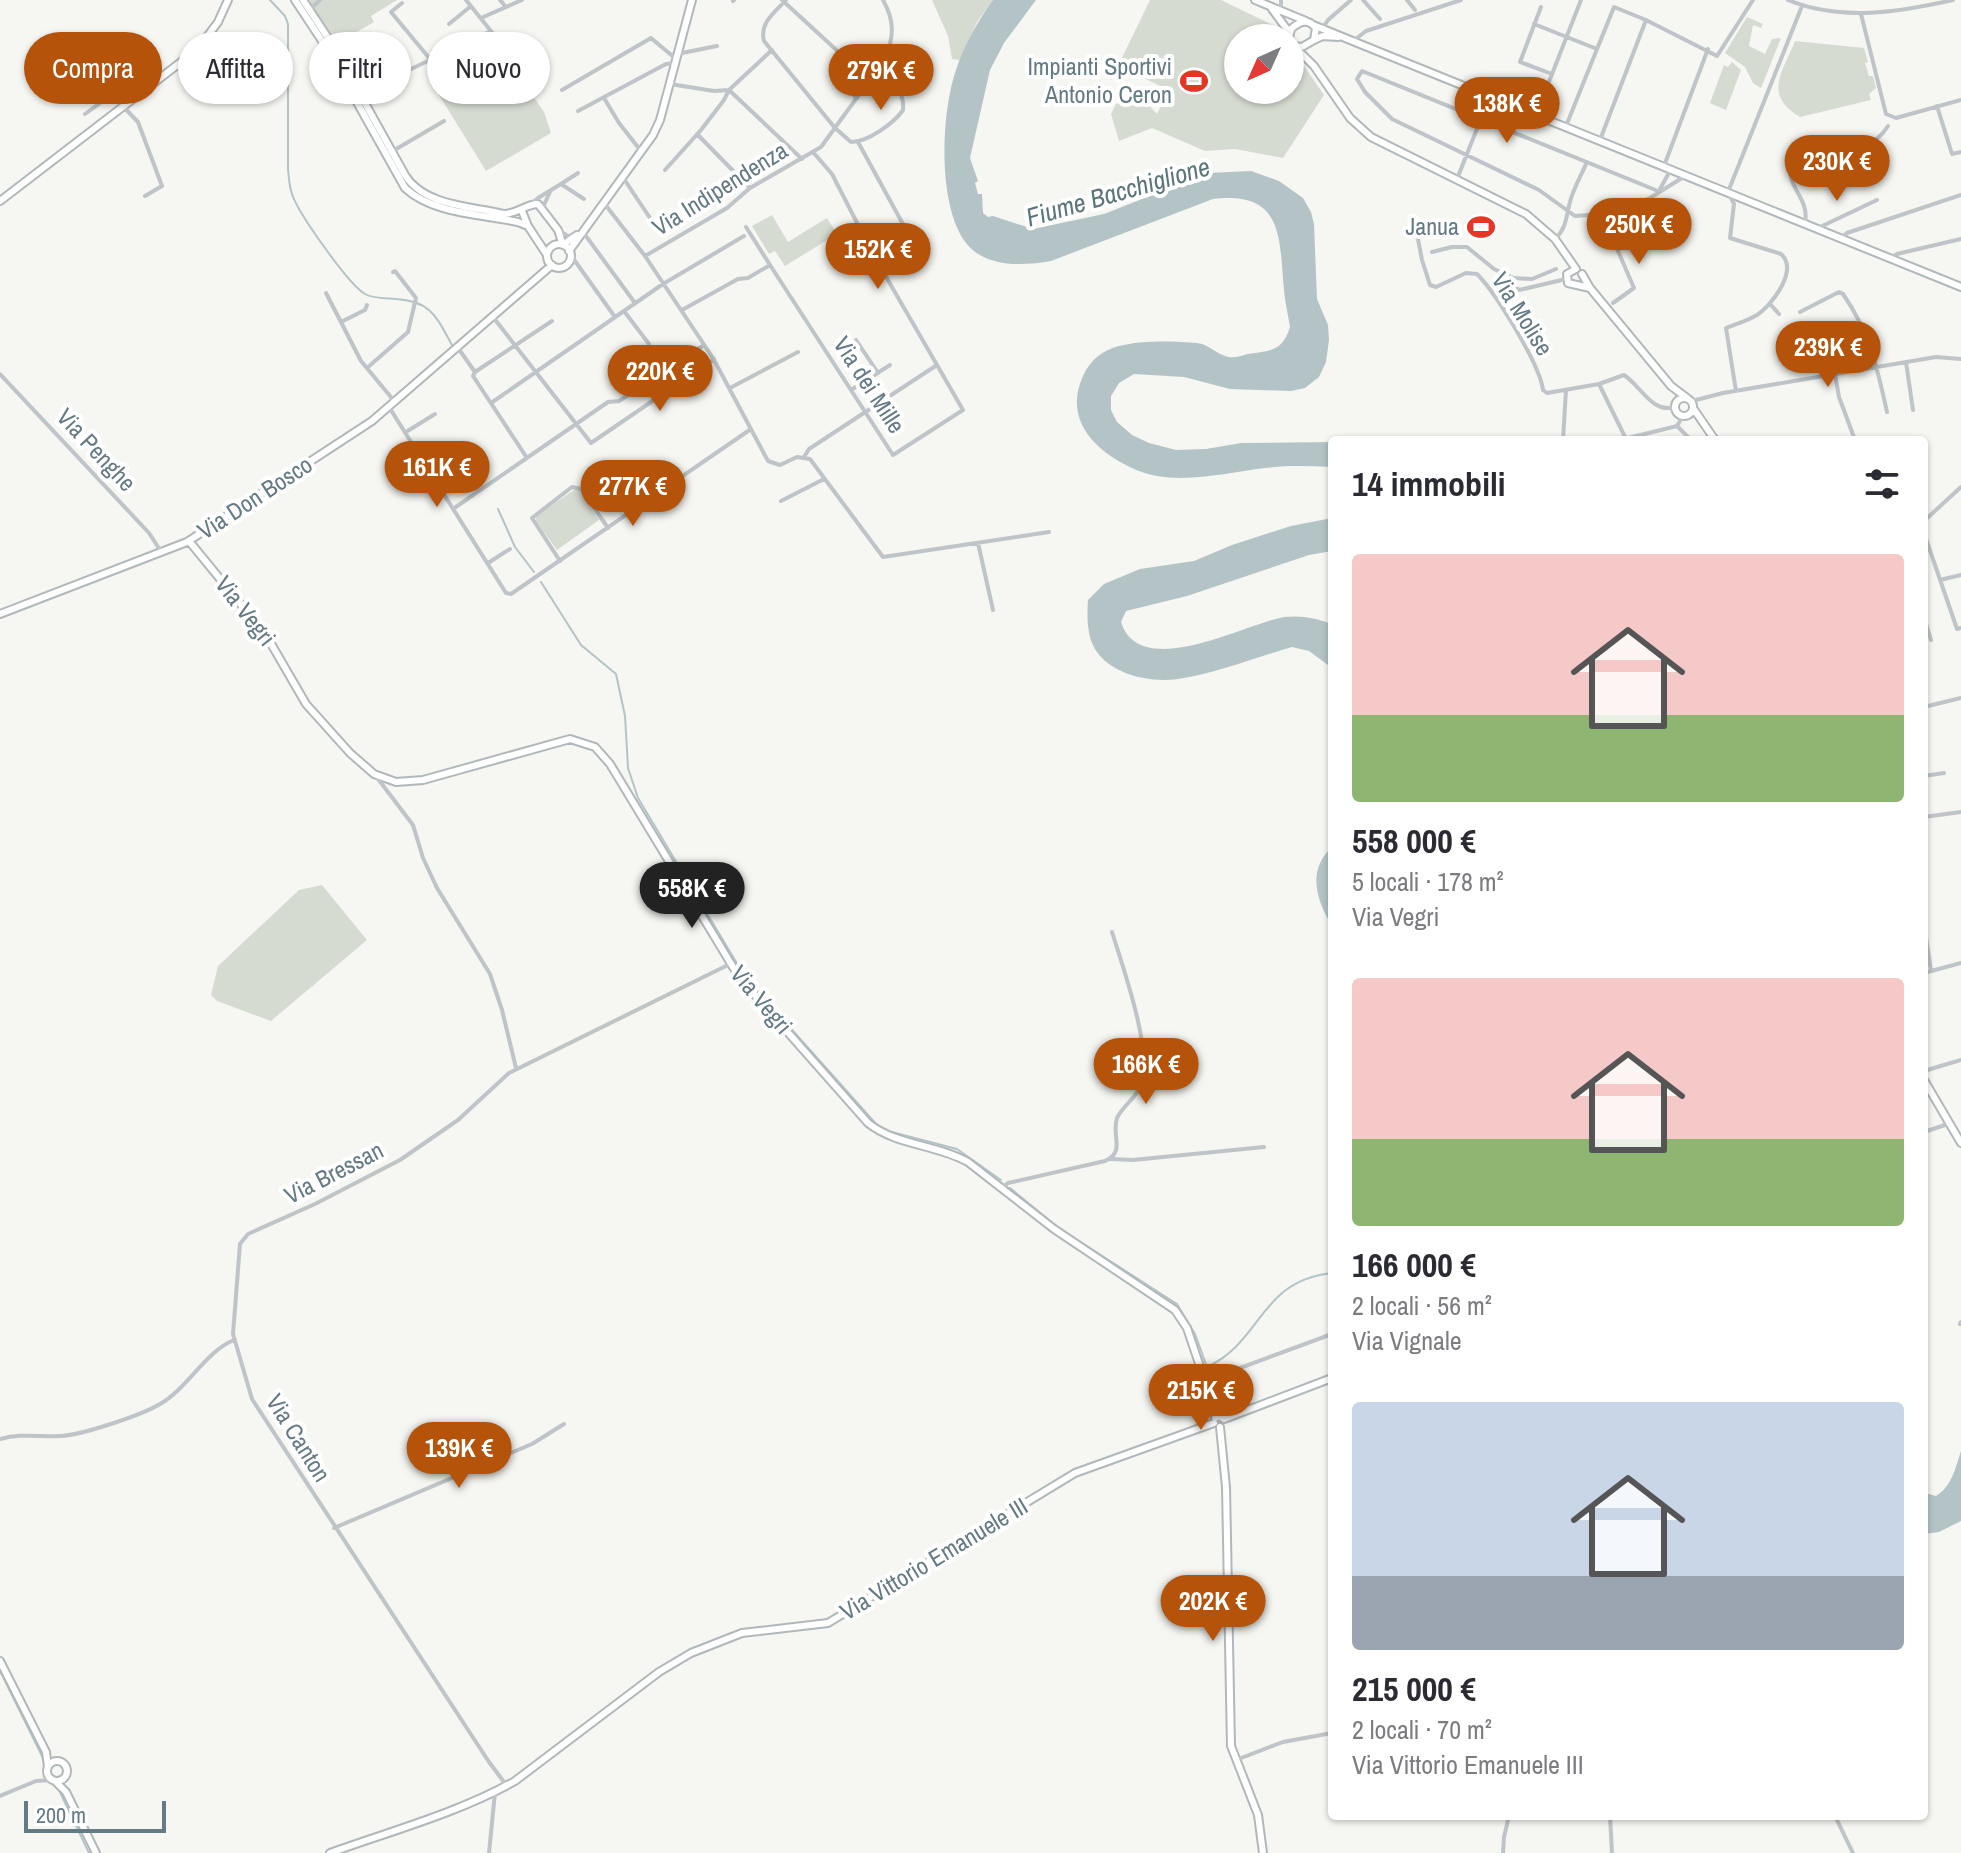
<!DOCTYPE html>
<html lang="it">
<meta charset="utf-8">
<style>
:root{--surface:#fff;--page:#f7f7f7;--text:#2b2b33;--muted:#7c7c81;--accent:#b45309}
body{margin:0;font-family:"Archivo Narrow",sans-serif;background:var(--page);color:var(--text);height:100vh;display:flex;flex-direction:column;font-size:30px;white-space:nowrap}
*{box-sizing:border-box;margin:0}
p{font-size:26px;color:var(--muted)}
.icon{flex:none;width:44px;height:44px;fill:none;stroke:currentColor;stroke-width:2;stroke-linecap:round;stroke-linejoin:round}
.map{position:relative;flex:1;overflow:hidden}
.drawer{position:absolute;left:1328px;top:436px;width:600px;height:1384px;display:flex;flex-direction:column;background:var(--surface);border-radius:8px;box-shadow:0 2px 6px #0004}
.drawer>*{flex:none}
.guide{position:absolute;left:24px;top:32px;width:760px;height:72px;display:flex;gap:16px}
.needle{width:52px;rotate:225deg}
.buttons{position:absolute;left:1224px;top:24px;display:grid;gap:16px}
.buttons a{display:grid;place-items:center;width:80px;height:80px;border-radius:50%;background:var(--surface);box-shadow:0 2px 6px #0004;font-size:40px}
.scale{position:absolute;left:24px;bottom:20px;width:142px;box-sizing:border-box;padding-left:8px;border:4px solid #647a84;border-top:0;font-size:22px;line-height:28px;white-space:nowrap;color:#647a84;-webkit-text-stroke:6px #fff;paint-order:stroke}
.price{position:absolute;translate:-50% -68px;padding:0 18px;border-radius:28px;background:var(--accent);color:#fff;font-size:26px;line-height:52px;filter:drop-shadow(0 2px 4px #0008)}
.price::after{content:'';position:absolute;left:50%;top:48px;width:24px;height:18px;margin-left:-12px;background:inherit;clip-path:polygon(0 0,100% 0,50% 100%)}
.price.selected{background:#222;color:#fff}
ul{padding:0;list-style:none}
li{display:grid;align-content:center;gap:16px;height:424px;padding:0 24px}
li span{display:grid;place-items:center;height:248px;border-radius:8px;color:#555}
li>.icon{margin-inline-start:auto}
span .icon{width:144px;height:144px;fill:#fffc;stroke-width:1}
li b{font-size:34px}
h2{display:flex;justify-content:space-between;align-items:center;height:96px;padding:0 24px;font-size:34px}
.chip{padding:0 28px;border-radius:36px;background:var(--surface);box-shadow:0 2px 6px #0004;font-size:28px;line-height:72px}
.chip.selected{background:var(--accent);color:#fff}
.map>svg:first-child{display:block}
.green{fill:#d6dbd1}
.water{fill:#b4c4c6}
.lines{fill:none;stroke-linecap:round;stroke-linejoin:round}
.stream{stroke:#b4c4c6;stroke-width:2}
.secondary-casing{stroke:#b1b8bb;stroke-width:10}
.street{stroke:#bec4c7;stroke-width:4}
.secondary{stroke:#fff;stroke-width:6}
.labels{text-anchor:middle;stroke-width:8;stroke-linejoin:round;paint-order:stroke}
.poi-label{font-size:24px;fill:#647a84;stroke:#fff;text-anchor:end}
.street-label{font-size:24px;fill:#647a84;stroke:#fff}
.water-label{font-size:26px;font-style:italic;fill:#5b767a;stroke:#fff}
</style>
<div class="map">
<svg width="1961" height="1853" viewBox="0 0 1961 1853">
<rect width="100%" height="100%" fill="#f6f6f2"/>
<path class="green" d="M308,0H397L371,16L374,22L343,40L351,55L344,59Z
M932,0H993L977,22L960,60L952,59L948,36Z
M1150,0H1221L1281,29L1283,38H1238V90H1290V50L1295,53L1324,95L1283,158L1235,149L1205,151L1152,128L1119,141L1111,114L1116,104L1135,96L1143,99L1157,114L1169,90L1118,66Z
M1747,17L1763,24L1761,28L1753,25L1749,46L1765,54L1772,39L1781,38L1761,88L1753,83L1745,67L1725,53Z
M1795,41L1864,48L1868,62L1865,63L1869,76H1873L1876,88L1869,94L1871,100L1800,117C1763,95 1782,73 1795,41Z
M503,52L544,112L551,133L486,171L434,87Z
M1732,62L1741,70L1726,110L1710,103L1724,65L1728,67Z
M772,215L788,242L827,218L837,234L785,266L775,251L769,254L752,226Z
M574,490H579L599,520L557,550L536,521V516Z
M322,885L367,940L271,1021L217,1001L211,995L218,966L299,890Z"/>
<path class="water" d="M993,0H1036L1004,43L990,70L970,158L978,181L975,183L978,194H982L983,213L988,217L993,216L1033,229L1104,214L1208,173L1251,171L1279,181L1303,198L1311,212L1314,224L1317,299L1328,325L1329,340L1326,362L1319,377L1305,388L1291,391L1230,389L1184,377L1134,374L1119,383L1111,396V410L1117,422L1132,435L1149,443L1176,450L1206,449L1241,443L1332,442V467C1310,466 1287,465 1265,468C1223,473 1174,487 1134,469C1095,451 1063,420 1083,376C1090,360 1103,350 1119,346C1142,340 1174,341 1197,343C1208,344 1215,353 1225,356C1232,359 1241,356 1248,354C1271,350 1282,352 1290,327C1288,315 1285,302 1284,290C1279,237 1284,191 1213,199L1051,261C1023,266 986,268 966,243C937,205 941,113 956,70C964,45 978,21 993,0Z
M1332,518V551L1309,555L1187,596L1126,611L1121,622C1140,682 1244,624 1284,617C1301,615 1316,618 1332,624V668L1309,651L1292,647C1256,657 1215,674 1178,679C1148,683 1105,674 1092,643C1087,630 1087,614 1088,600L1104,584L1140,569L1194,561L1232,545L1291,526Z
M1332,847V926C1317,901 1306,871 1332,847Z
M1961,1451V1521L1939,1532L1924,1534V1489L1925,1493L1936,1496C1952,1486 1955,1469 1961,1451Z"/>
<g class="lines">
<path class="stream" d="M270,0L285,16L288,24V169C289,177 289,186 292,194C298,213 349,285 365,294C374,299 386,298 396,299C432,301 437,318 453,347
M498,509L515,547L534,572
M541,582L581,645L616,674L625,716L628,768L638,798L745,977L877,1125L884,1130L957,1149L1001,1180
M1010,1188L1060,1229L1177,1304L1195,1334L1207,1367C1263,1341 1259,1281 1332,1273
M0,1671L44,1760
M58,1788L89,1853"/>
<g class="secondary-casing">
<path id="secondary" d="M295,0L326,47L405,188C433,214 481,214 518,222L528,226
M303,0L332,44L405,175C424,206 471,206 504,214C517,214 526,204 538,204L558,230L563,245L577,235
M1255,0L1306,21
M1272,9L1289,32
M1313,25L1961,287
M1289,38L1291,29C1300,21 1308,18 1316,28L1314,40L1302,47L1294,46L1290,41
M1314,40L1323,36L1338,37
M1294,46L1314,66L1350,118L1371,137L1526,214L1555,239L1576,269
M0,201L198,49L218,22L228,0
M522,211L528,226L547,255
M547 256a12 12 0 1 1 24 0a12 12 0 1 1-24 0Z
M569,251L653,135L660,120L692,0
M1576,269L1567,274L1568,283L1590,288
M1582,274L1590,288L1671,386L1687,398
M1675 407a9 9 0 1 1 18 0a9 9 0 1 1-18 0Z
M1693,408L1715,440
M189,541L266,635L306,704L350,753L374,774L396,782L423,780L570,739L595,747L610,764L739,977L868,1123C897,1146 936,1144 968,1162L1054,1229L1175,1310L1187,1328L1217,1417
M0,614L187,542L372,421L552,265
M1924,1080L1961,1143
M1215,1418L1219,1416L1224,1419L1332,1378
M1220,1427L1226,1487L1231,1746L1258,1815L1263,1853
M0,1661L46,1752L48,1767
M47 1771a10 10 0 1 1 20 0a10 10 0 1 1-20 0Z
M55,1781L66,1792L96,1853
M330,1853C391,1831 458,1813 515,1781L659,1672L691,1653L742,1633L828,1623L1075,1473L1214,1423"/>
</g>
<path class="street" d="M466,0L507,51
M500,0L506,7
M782,0L869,80
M786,0C775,12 759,23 764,41L835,128L851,142C868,142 894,123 903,110C905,90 892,82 877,71
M1363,0L1380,19
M1407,0L1415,10
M1788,0C1841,22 1899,12 1953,0
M733,1L734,0
M402,3L391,12L430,59
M1541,7L1520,62L1552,74
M310,9L320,0
M1281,11V0
M1861,14L1886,114L1896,118L1961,100
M481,18L522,0
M449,24L471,6
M1534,24L1597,49
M1322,29L1328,20L1351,0
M1353,41L1366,31L1461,0
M677,54L717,46
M842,57L838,79L857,98
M411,69L491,31
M670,84L714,91L729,90L802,159
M562,90L651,38L676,59
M604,98L619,123L641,151
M1937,106L1952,154L1961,152
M578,111L666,64L675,63
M85,114L107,98L114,97L138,122L162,186L145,196
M1536,115L1581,0
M1566,126L1614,7L1646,20
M697,134L750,188
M1600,140L1646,20L1717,56L1753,0
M858,142L910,237L874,256
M386,155L444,121
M1664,166L1708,49
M665,170L701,130L724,100L729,90L772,50
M622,176L654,224
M1457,179L1490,96
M561,184L578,173
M1660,189L1671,169
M1658,191L1362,71L1357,79L1365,92L1392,119L1539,190L1575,216L1602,214L1628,207L1650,198L1682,178L1683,175
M604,203L645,256L713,358L768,461L780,465L797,457L810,459L883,557L1049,532
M532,204L538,198L561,184L584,199
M543,207L550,192
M1602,214L1634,288L1613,303
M1805,223C1810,198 1786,187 1791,166C1822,151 1868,159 1888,126
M746,227L770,265
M1818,228L1877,200
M558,230L568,236L575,235
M583,232L635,303
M1417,234L1422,260L1430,285L1436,287L1466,273L1477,274C1496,293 1540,365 1543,390L1547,393L1599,384L1624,375C1641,386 1652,414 1675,407
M1841,238L1847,233L1961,195
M1555,239C1567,228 1566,216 1570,202C1573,189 1581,176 1586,164
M1432,252L1452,247H1467L1494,269L1514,278L1513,286L1519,290L1566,279
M570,254L615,317
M645,256L727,208L750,188L821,147L885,59C894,37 895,21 883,0
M1891,258L1897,254L1961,239
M1514,278L1532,279L1556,269
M326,293L361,361L395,402
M1770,304L1779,314
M682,310L738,279L748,278L770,265L893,455L963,410L937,365
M624,311L649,344
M1800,312L1839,292L1843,294C1870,333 1877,367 1887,412
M493,317L591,443L714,359
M341,322L365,310L367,305
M856,340L878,373
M458,348L475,372L473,376L527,458
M1906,362L1913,410
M367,368L408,332L416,298L395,271L393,272
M475,372L552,321
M0,374L149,533L162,553
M1835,374L1839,397L1855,440
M1599,384L1626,439
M730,388L798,352
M851,390L890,365
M1736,391L1726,328C1736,324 1747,321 1757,315C1772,305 1799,270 1781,254L1730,238L1734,204L1728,192L1802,6
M1692,401L1723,393L1936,357L1961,359
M491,403L663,284L744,236
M389,407L506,593L511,594L751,429
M1677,426L1691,440
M1677,426L1683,416
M406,432L435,414
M1898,439L1899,440
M1563,440L1566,390
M1620,440L1677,426
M804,457L809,449L937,365L874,256L832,174L813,152
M631,462L610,475L632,510
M430,472L453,457
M781,501L824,479
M453,509L608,402L619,401L704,345
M1924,521L1961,487
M1924,533L1957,629L1961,628
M978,543L993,610
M560,561L532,518L572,487L581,489L608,528
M488,563L510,549
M1940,580L1961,575
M1924,617L1931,640
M1924,707L1961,698
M375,775L413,825L423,858L437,888L490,974L502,1010L516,1068
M1924,776L1944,773
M1924,817L1961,812
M1924,923L1931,971
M1924,973L1961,963
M1924,1071L1961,1060
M1924,1132L1948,1124
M1111,1159L1133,1160L1264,1147
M1002,1188L1008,1183L1105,1161C1126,1152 1111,1135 1117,1118C1123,1105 1137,1098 1142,1083C1152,1049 1123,967 1112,932
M1960,1324L1961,1322
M1205,1381L1332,1334
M0,1439C21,1433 39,1437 61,1436C82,1435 142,1415 160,1404C187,1389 206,1351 234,1340
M334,1528L532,1444L564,1424
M1236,1760L1283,1742L1332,1733
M507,1786L489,1762L252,1399L233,1334L240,1244L248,1234L315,1204L400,1160L458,1120L509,1073L730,964
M0,1796L36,1781L52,1780
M1610,1816L1612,1853
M1835,1816L1853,1853
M489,1853L495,1792
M1503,1853L1504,1837L1509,1816"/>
<use href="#secondary" class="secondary"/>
</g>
<defs>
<g id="stadium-bare" transform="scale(2.16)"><path d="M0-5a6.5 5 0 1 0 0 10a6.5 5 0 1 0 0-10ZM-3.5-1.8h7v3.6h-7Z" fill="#e63623" stroke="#fff" stroke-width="2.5" paint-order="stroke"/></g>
</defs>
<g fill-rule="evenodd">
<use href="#stadium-bare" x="1194" y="81"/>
<use href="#stadium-bare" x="1481" y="227"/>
</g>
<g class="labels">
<g class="poi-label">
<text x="1172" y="75">Impianti Sportivi<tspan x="1172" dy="28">Antonio Ceron</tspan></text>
<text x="1459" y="235">Janua</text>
</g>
<g class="street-label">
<text transform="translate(720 189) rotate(-32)" y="8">Via Indipendenza</text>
<text transform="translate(1522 314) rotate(58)" y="8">Via Molise</text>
<text transform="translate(869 385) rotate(57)" y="8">Via dei Mille</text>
<text transform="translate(96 450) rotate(47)" y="8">Via Penghe</text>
<text transform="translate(255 498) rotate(-33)" y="8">Via Don Bosco</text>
<text transform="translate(245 611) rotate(52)" y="8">Via Vegri</text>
<text transform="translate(761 1000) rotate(50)" y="8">Via Vegri</text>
<text transform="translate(334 1173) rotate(-27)" y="8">Via Bressan</text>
<text transform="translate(298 1438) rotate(58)" y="8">Via Canton</text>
<text transform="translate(934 1559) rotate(-31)" y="8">Via Vittorio Emanuele III</text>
</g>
<g class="water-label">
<text transform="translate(1118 192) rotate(-16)" y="9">Fiume Bacchiglione</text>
</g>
</g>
</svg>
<div class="buttons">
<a><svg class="needle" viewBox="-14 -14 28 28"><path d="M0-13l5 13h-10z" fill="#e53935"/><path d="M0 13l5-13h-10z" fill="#7c7c81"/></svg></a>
</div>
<div class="scale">200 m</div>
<b class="price" style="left:881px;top:112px">279K €</b>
<b class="price" style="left:1507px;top:145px">138K €</b>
<b class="price" style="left:1837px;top:203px">230K €</b>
<b class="price" style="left:1639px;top:266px">250K €</b>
<b class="price" style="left:878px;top:291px">152K €</b>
<b class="price" style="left:1828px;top:389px">239K €</b>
<b class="price" style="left:660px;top:413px">220K €</b>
<b class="price" style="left:437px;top:509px">161K €</b>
<b class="price" style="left:633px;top:528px">277K €</b>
<b class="price selected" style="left:692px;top:930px">558K €</b>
<b class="price" style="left:1146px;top:1106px">166K €</b>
<b class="price" style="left:1201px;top:1432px">215K €</b>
<b class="price" style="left:459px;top:1490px">139K €</b>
<b class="price" style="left:1213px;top:1643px">202K €</b>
<div class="guide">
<a class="chip selected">Compra</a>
<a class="chip">Affitta</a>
<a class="chip">Filtri</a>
<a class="chip">Nuovo</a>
</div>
<section class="drawer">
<h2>14 immobili<svg class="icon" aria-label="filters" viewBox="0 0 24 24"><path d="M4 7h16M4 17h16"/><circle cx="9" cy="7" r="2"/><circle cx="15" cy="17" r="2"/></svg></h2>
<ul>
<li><span style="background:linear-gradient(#f6c9c9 65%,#8fb573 0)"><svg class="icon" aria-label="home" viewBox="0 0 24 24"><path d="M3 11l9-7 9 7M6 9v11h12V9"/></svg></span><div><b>558 000 €</b><p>5 locali · 178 m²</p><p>Via Vegri</p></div></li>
<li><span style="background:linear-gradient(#f6c9c9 65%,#8fb573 0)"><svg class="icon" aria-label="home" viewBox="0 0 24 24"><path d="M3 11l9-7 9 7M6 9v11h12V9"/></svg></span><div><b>166 000 €</b><p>2 locali · 56 m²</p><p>Via Vignale</p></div></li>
<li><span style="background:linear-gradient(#c9d6e8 70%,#9aa5b1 0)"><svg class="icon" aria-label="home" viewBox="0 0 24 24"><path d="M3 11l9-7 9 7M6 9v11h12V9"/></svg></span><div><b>215 000 €</b><p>2 locali · 70 m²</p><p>Via Vittorio Emanuele III</p></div></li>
</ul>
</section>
</div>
